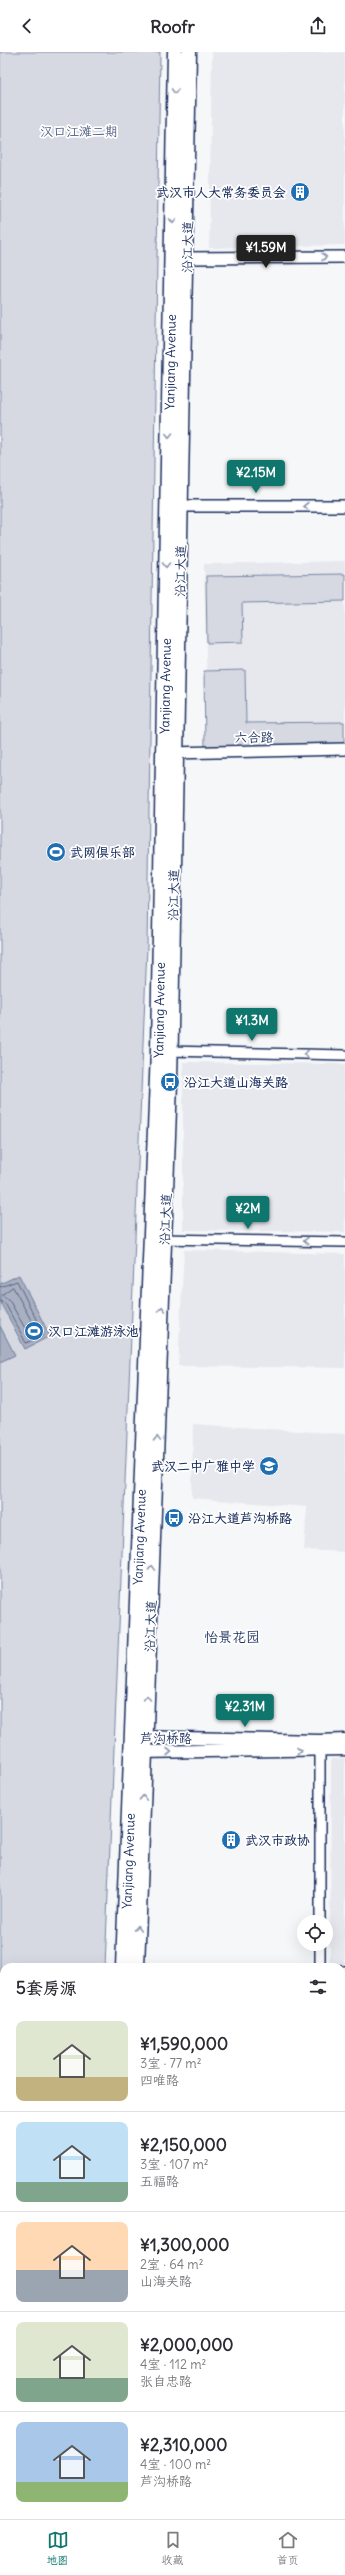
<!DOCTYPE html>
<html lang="zh">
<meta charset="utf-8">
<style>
:root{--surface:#fff;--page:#f2f2f3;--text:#2b2b33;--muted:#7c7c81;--line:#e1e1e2;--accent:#0f766e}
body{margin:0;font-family:Delius,"LXGW WenKai TC",sans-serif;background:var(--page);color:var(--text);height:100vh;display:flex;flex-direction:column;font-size:15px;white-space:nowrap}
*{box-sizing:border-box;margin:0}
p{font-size:13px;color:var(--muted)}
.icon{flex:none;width:22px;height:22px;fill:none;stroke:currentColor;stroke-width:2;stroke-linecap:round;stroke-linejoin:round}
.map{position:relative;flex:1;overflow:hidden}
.drawer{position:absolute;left:0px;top:1911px;width:345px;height:556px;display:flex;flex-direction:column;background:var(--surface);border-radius:12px 12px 0 0;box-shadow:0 4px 16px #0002}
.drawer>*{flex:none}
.tools{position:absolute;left:297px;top:1863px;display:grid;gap:8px}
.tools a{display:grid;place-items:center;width:36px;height:36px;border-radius:50%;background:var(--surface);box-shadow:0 4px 16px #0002;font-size:20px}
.price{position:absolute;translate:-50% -34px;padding:0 9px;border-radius:4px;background:var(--accent);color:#fff;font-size:13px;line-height:26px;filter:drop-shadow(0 1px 2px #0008)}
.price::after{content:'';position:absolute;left:50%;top:24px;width:12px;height:9px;margin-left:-6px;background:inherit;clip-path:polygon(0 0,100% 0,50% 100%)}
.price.selected{background:#222;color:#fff}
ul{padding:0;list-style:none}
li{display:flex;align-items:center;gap:12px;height:100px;padding:0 16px}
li+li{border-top:1px solid var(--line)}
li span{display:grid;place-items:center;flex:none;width:112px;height:80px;border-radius:8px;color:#555}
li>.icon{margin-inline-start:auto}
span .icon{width:48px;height:48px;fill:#fffc;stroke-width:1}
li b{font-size:17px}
h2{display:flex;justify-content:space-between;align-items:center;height:48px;padding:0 16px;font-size:17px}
header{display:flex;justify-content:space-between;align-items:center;height:52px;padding:0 16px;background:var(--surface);font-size:18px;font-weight:700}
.dock{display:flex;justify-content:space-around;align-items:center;height:56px;border-top:1px solid var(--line);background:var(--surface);font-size:11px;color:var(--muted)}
.dock a{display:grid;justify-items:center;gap:2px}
.dock .selected{color:var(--accent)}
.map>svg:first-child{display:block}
.built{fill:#e6e8ee}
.green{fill:#d6d9e2;stroke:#7884a0}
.water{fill:#a9b0c1;stroke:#707c99}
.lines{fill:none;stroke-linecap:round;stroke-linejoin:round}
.shore{stroke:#546386;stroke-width:1}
.minor-casing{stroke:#1b2f5e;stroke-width:12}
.tertiary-casing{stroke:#1b2f5e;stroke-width:14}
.secondary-casing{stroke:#1b2f5e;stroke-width:15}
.primary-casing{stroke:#1b2f5e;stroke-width:17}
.trunk-casing{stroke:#1b2f5e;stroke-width:18}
.minor{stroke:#fff;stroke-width:9}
.tertiary{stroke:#fff;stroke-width:11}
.secondary{stroke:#fff;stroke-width:12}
.primary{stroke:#fff;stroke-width:14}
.trunk{stroke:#fff;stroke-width:15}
.oneway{stroke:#8d97ae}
.labels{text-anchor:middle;stroke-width:3.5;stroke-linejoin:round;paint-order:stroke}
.park-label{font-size:13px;fill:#4a5a7f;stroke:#fff}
.poi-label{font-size:13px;font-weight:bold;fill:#1b2f5e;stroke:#fff;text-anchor:start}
.street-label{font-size:13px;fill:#1b2f5e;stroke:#fff}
.neighbourhood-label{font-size:14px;fill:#1b2f5e;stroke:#fff}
</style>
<header><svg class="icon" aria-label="back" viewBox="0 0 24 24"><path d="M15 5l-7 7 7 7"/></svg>Roofr<svg class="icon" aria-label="share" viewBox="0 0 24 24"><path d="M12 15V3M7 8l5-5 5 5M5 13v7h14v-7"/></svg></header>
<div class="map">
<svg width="345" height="2467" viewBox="0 0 345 2467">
<rect width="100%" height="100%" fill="#f6f7f9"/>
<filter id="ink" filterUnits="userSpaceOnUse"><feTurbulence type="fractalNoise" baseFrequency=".025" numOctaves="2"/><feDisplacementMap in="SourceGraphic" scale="8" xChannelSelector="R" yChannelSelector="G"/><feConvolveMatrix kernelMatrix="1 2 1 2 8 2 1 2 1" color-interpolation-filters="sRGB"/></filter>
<g filter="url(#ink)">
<path class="built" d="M212,0H345V193L209,196Z
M345,509V687L208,690L204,512Z
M183,1010L345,1012V1180L183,1178Z
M184,1198L345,1202V1316L178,1314Z
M193,1372L345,1382V1500L304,1498L307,1455L192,1446Z
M345,1706V1914L330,1915L331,1707Z"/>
<path class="green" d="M0,0H160L147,895L105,1915H4V2463H47L48,2467H0Z
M345,522V549L242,551L243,590L207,591L206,524Z
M245,618L246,671L344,670V693L205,695L204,619Z"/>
<path class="water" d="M19,1223L50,1284L25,1297L0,1249V1232Z
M0,1274L15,1303L0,1310Z"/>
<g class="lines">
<path class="shore" d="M0,1235L17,1229L44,1283L26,1291L5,1251L0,1249
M13,1235L37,1279L30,1285L9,1248L2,1243Z"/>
<g class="minor-casing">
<path id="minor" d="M166,999L345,1003
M160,1187L345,1190
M320,1870V1691
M320,1915V1892
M341,1919H345
M341,2078H345"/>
</g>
<g class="tertiary-casing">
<path id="tertiary" d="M187,206L345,205
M174,454H345
M170,701L345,697"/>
</g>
<g class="secondary-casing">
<path id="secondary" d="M136,1685L320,1689L345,1688
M136,1700L345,1697
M195,2463L196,2467
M207,2463L208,2467"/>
</g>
<g class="primary-casing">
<path id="primary" d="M123,1915L158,999L175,0
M137,1915L170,1030L189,0
M341,2237L345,2238
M341,2315H345"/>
</g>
<g class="trunk-casing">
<path id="trunk" d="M0,2220L4,2221
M0,2236L4,2237
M341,2269H345
M341,2286H345
M341,2302L345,2303
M341,2460L345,2459"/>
</g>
<use href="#minor" class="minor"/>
<use href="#tertiary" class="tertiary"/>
<use href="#secondary" class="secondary"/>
<use href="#primary" class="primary"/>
<use href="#trunk" class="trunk"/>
</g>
<defs><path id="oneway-chevron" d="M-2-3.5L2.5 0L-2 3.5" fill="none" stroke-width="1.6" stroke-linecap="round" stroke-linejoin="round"/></defs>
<g class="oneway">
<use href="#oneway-chevron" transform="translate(175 39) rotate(91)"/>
<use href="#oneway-chevron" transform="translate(173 169) rotate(91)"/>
<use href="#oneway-chevron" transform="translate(324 205)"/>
<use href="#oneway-chevron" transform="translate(169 383) rotate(91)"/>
<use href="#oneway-chevron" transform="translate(306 454) rotate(180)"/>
<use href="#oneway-chevron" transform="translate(166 513) rotate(91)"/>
<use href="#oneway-chevron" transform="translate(306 1002) rotate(-179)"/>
<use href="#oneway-chevron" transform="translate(306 1189) rotate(-179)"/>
<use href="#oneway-chevron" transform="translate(162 1257) rotate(-88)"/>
<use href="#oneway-chevron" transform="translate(157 1387) rotate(-88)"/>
<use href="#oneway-chevron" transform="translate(152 1516) rotate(-88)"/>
<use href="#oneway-chevron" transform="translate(147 1646) rotate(-88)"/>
<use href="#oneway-chevron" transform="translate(299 1699)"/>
<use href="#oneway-chevron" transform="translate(169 1700)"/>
<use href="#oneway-chevron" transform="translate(143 1746) rotate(-88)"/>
<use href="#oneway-chevron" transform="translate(138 1876) rotate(-88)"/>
</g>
</g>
<defs>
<g id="building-disc" transform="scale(1)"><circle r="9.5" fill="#1f6fb2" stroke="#fff"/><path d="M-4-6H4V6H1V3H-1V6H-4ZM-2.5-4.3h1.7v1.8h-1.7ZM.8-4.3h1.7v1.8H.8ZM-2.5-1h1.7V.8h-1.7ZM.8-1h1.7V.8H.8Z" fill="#fff"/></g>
<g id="stadium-disc" transform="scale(1)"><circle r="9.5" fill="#1f6fb2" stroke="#fff"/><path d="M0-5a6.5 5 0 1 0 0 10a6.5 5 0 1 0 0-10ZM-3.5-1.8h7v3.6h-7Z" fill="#fff"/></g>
<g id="bus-disc" transform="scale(1)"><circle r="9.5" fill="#1f6fb2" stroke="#fff"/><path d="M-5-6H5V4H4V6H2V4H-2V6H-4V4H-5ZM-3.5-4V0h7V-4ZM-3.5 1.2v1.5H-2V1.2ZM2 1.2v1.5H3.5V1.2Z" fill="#fff"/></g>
<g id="school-disc" transform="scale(1)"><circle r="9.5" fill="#1f6fb2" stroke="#fff"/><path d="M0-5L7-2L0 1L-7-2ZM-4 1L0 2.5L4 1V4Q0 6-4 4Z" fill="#fff"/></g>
</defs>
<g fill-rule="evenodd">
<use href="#building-disc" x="300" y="140"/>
<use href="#stadium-disc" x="56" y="800"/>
<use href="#bus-disc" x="170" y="1030"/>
<use href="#stadium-disc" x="34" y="1279"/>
<use href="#school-disc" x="269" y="1414"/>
<use href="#bus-disc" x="174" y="1466"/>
<use href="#building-disc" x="231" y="1788"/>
</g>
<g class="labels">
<g class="park-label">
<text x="79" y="84">汉口江滩二期</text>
</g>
<g class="poi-label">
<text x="286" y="145" text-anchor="end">武汉市人大常务委员会</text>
<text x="70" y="805">武网俱乐部</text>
<text x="184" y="1035">沿江大道山海关路</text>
<text x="48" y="1284">汉口江滩游泳池</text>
<text x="255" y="1419" text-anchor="end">武汉二中广雅中学</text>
<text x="188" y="1471">沿江大道芦沟桥路</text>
<text x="245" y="1793">武汉市政协</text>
</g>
<g class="street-label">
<text transform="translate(187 195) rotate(-89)" y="5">沿江大道</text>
<text transform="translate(170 310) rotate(-89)" y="5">Yanjiang Avenue</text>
<text transform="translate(180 519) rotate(-89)" y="5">沿江大道</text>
<text transform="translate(165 634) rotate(-89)" y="5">Yanjiang Avenue</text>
<text transform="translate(254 685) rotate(-1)" y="5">六合路</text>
<text transform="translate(173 843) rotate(-89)" y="5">沿江大道</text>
<text transform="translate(159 958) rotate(-89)" y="5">Yanjiang Avenue</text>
<text transform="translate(165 1167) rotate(-88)" y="5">沿江大道</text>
<text transform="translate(139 1485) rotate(-88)" y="5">Yanjiang Avenue</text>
<text transform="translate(150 1574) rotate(-88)" y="5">沿江大道</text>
<text x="166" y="1691">芦沟桥路</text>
<text transform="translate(128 1809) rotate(-88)" y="5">Yanjiang Avenue</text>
</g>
<g class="neighbourhood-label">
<text x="232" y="1590">怡景花园</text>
</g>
</g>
</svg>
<div class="tools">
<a><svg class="icon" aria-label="locate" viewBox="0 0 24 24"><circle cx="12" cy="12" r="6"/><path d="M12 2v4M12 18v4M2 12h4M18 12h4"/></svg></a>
</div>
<b class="price selected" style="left:266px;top:217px">¥1.59M</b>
<b class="price" style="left:256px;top:442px">¥2.15M</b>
<b class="price" style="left:252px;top:990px">¥1.3M</b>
<b class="price" style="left:248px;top:1178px">¥2M</b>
<b class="price" style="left:245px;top:1676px">¥2.31M</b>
<section class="drawer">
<h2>5套房源<svg class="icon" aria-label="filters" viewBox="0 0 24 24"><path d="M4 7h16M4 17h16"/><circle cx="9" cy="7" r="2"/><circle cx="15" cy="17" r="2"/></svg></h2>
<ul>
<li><span style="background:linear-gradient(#dfe7d0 70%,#c2b280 0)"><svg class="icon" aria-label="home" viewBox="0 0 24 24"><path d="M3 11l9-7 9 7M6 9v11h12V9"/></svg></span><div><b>¥1,590,000</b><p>3室 · 77 m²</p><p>四唯路</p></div></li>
<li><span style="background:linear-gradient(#bfe0f5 75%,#7fa58c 0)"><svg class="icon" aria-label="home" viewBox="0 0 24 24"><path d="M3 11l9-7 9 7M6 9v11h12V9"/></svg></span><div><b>¥2,150,000</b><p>3室 · 107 m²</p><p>五福路</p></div></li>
<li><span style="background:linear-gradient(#ffd9b3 60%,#9aa5b1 0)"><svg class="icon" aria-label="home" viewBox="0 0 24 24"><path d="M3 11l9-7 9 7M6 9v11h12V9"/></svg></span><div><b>¥1,300,000</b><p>2室 · 64 m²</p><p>山海关路</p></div></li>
<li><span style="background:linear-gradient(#dfe7d0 70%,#7fa58c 0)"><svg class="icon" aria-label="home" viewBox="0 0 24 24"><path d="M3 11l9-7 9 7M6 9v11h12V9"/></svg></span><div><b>¥2,000,000</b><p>4室 · 112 m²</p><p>张自忠路</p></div></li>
<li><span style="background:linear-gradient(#a9c7e8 75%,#8fb573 0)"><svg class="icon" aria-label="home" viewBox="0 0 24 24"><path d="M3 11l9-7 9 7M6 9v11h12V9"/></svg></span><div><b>¥2,310,000</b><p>4室 · 100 m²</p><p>芦沟桥路</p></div></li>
</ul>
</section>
</div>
<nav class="dock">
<a class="selected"><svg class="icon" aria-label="map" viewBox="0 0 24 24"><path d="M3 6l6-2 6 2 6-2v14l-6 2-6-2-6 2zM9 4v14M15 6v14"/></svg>地图</a>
<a><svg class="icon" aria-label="saved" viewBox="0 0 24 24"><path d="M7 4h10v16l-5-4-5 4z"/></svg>收藏</a>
<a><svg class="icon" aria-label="home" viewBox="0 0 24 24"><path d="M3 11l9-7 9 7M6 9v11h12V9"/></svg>首页</a>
</nav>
